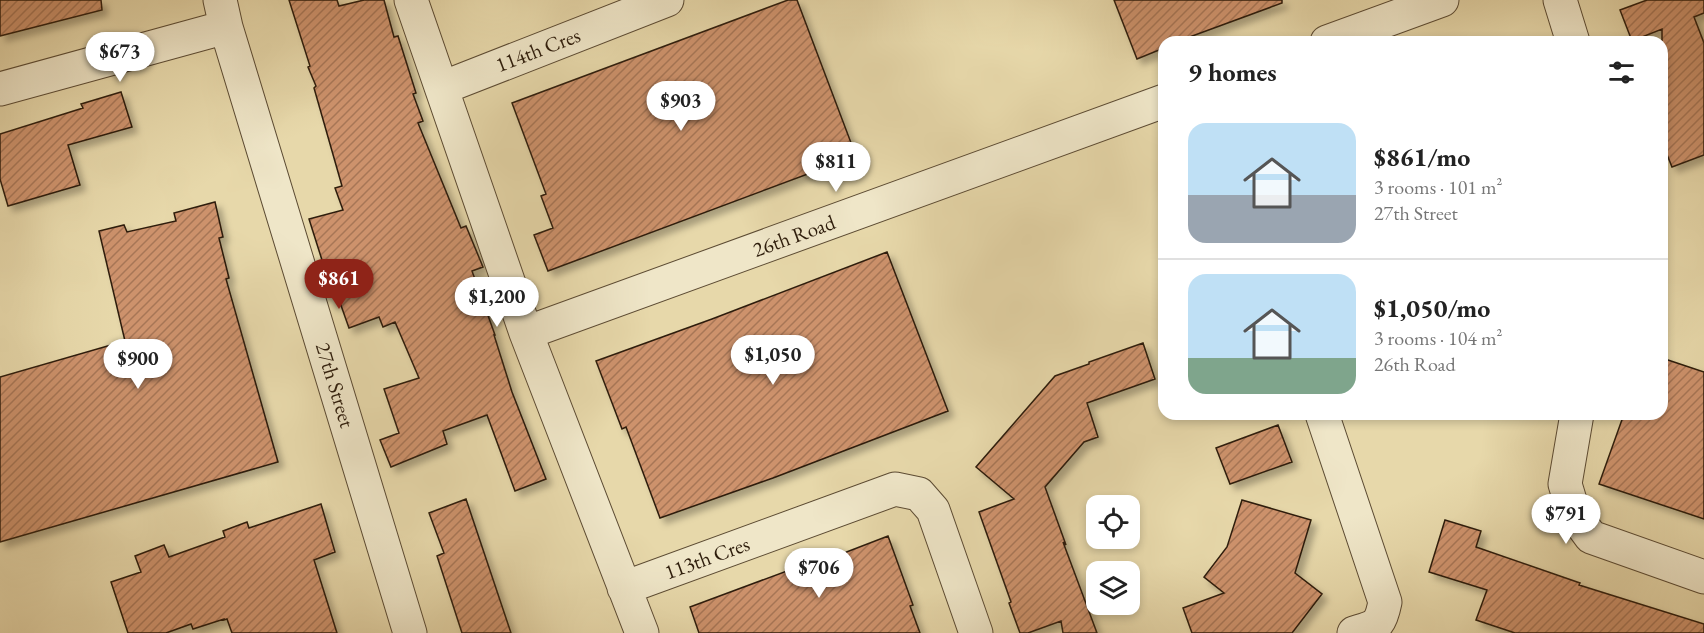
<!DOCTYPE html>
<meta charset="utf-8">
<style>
:root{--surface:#fff;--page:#f2f2f2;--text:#222;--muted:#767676;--line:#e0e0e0;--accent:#8f2418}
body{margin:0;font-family:"EB Garamond",serif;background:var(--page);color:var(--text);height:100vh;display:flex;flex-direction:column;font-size:22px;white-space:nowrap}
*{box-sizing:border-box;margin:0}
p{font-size:20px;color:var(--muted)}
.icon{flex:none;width:33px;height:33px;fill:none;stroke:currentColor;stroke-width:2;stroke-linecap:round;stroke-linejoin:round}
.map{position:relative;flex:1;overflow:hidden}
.details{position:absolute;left:1158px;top:36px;width:510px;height:384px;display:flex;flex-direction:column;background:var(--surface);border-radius:18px;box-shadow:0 3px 9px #0003}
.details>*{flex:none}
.tools{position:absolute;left:1086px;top:495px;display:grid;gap:12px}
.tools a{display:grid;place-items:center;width:54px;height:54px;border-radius:12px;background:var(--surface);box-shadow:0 3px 9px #0003;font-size:30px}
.price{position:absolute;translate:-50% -51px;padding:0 14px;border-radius:21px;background:#fff;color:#222;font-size:20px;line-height:39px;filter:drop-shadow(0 2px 3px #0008)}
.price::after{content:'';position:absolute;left:50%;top:36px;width:18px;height:14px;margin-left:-9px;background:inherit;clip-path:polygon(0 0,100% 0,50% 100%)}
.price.selected{background:var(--accent);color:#fff}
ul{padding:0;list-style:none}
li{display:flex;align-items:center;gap:18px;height:150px;padding:0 30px}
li+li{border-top:2px solid var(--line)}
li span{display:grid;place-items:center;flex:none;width:168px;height:120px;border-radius:18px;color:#555}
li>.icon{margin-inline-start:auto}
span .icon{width:72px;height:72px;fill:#fffc;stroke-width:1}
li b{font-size:26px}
h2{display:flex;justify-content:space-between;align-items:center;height:72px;padding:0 30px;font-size:26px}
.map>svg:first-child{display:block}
.building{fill:url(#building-hatch);stroke:#2d1c0b;stroke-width:1.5;filter:url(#shadow)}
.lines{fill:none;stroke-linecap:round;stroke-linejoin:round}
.minor-casing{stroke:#5c4b33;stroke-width:35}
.minor{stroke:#efe6c8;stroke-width:33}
.labels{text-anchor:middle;stroke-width:6;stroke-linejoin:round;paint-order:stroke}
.street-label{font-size:21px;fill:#2d1c0b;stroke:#efe6c8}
</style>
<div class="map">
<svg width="1704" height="633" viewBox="0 0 1704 633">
<defs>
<pattern id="building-hatch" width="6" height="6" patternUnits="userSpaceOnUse" patternTransform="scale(1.5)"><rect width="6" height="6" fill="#cd926c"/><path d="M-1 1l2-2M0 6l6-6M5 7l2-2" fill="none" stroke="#a77657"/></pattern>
<filter id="shadow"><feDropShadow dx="5.5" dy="5.5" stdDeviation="3" flood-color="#0004"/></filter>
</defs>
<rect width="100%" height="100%" fill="#e7d8aa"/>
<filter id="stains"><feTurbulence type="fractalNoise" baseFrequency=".00333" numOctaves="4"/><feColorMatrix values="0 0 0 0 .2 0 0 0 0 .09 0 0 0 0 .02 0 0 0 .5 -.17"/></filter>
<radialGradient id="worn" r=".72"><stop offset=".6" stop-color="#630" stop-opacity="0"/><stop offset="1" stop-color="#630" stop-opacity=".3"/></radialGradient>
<path class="building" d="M0,0H101L102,10L0,36Z
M289,0H337L339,6L364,0H384L394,37L398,36L416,93L413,94L423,121L418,123L461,228L466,226L483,267L472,271L495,335H494L512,392L546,479L515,491L487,415L443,431L447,444L391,467L380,440L399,433L384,389L419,378L395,322L383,327L379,317L349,328L338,297L334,298L309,219L343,210L335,188L342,186L314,88L316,86L308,67L310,66Z
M788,0H797L856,156L548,271L534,235L553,228L541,196L546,194L512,103Z
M1114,0H1282V3L1176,42H1164V48L1137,59Z
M1647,0H1704V13L1694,17L1704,43V155L1672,167L1662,142V29L1632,41L1620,10Z
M121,92L132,127L68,145L80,185L8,206L0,179V134L83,108L81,104Z
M215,202L223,237L219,238L229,278L226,279L278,462L0,542V377L125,341L99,231L124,225L127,232L176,221L174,213Z
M887,252L948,411L773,478L660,518L626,427L622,429L596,361L712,319Z
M1143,343L1155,379L1087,403L1098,437L1084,442L1045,487L1066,545L1063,542L1097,633H1063L1061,621L1028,633H1020L1009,603L1011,602L979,512L1014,499L976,467L1055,376L1089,364V362Z
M1662,358L1704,372V519L1599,484L1624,414H1662Z
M1278,425L1292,462L1230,484L1216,448Z
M466,499L511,633H462L437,556L444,553L429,513Z
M1242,500L1311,520L1295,573L1322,594L1292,633H1192L1183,608L1224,593L1204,577L1227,547Z
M321,504L335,552L314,560L337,633H232L227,619L224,620V619L193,629L191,624L166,633H128L111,582L141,572L135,556L164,545L169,557L225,537L223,531L247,522L249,528Z
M1445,520L1481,531L1476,547L1580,583L1579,585L1704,624V633H1515L1476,620L1487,590L1429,572Z
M888,536L913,605L910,606L920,633H699L690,607L830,555L831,558Z"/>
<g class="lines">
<g class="minor-casing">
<path id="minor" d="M220,0L226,27L410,633
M411,0L526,333L642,633
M1560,0L1573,42
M1327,42L1442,0
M442,88L667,0
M0,89L226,27
M526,333L1164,101
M1322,414L1385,602C1380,627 1376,626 1354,633
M1577,414L1565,484L1574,514L1591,537L1704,577
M624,588L895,489L919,494L933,510L976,633"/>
</g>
<use href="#minor" class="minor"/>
</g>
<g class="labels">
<g class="street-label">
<text transform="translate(538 50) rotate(-21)" y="7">114th Cres</text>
<text transform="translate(794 236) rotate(-20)" y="7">26th Road</text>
<text transform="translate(335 385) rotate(73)" y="7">27th Street</text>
<text transform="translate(707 558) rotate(-20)" y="7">113th Cres</text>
</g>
</g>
<rect width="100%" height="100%" filter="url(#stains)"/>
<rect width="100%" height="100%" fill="url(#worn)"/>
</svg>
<div class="tools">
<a><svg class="icon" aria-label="locate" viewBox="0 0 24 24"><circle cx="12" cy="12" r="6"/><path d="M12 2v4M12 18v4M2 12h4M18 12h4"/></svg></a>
<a><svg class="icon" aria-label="layers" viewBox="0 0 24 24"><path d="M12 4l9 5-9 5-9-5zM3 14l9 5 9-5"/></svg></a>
</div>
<b class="price" style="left:120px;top:83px">$673</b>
<b class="price" style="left:681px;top:132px">$903</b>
<b class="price" style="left:836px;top:193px">$811</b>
<b class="price selected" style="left:339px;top:310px">$861</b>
<b class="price" style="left:497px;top:328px">$1,200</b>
<b class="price" style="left:773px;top:386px">$1,050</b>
<b class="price" style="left:138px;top:390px">$900</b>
<b class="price" style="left:1566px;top:545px">$791</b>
<b class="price" style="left:819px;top:599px">$706</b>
<section class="details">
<h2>9 homes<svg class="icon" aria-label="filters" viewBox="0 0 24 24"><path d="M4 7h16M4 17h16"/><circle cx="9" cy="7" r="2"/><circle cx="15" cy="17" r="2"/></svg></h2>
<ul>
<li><span style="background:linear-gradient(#bfe0f5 60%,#9aa5b1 0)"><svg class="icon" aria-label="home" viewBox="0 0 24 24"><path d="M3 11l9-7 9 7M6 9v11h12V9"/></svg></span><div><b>$861/mo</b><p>3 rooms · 101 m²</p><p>27th Street</p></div></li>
<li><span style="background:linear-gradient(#bfe0f5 70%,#7fa58c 0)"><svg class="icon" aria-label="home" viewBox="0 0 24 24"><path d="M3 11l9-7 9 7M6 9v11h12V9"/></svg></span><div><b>$1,050/mo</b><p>3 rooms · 104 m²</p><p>26th Road</p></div></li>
</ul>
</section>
</div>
